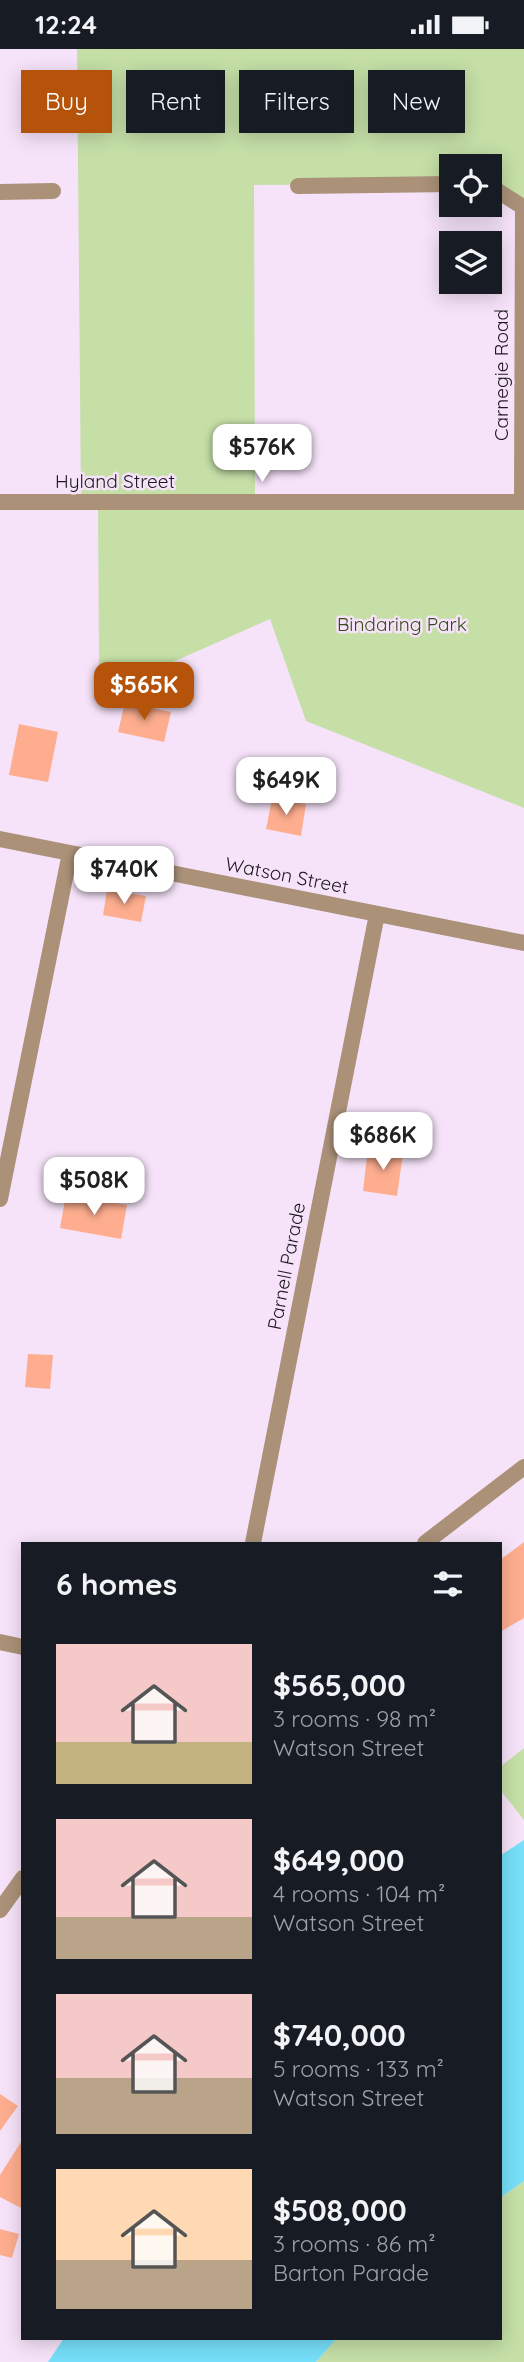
<!DOCTYPE html>
<meta charset="utf-8">
<style>
:root{--surface:#171b24;--page:#20242c;--text:#f1f3f6;--muted:#9ea1a6;--accent:#b45309}
body{margin:0;font-family:Quicksand,sans-serif;background:var(--page);color:var(--text);height:100vh;display:flex;flex-direction:column;font-size:26px;white-space:nowrap}
*{box-sizing:border-box;margin:0}
p{font-size:23px;color:var(--muted)}
.icon{flex:none;width:38px;height:38px;fill:none;stroke:currentColor;stroke-width:2;stroke-linecap:round;stroke-linejoin:round}
.map{position:relative;flex:1;overflow:hidden}
.panel{position:absolute;left:21px;top:1493px;width:481px;height:798px;display:flex;flex-direction:column;background:var(--surface);border-radius:0px;box-shadow:0 4px 18px #0003}
.panel>*{flex:none}
.banner{position:absolute;left:21px;top:21px;width:483px;height:63px;display:flex;gap:14px}
.fabs{position:absolute;left:439px;top:105px;display:grid;gap:14px}
.fabs a{display:grid;place-items:center;width:63px;height:63px;border-radius:0px;background:var(--surface);box-shadow:0 4px 18px #0003;font-size:35px}
.price{position:absolute;translate:-50% -60px;padding:0 16px;border-radius:14px;background:#fff;color:#222;font-size:23px;line-height:46px;filter:drop-shadow(0 2px 4px #0008)}
.price::after{content:'';position:absolute;left:50%;top:42px;width:21px;height:16px;margin-left:-10px;background:inherit;clip-path:polygon(0 0,100% 0,50% 100%)}
.price.active{background:var(--accent);color:#fff}
ul{padding:0;list-style:none}
li{display:flex;align-items:center;gap:21px;height:175px;padding:0 35px}
li span{display:grid;place-items:center;flex:none;width:196px;height:140px;border-radius:0px;color:#555}
li>.icon{margin-inline-start:auto}
span .icon{width:84px;height:84px;fill:#fffc;stroke-width:1}
li b{font-size:30px}
h2{display:flex;justify-content:space-between;align-items:center;height:84px;padding:0 35px;font-size:30px}
.pill{padding:0 24px;border-radius:0px;background:var(--surface);box-shadow:0 4px 18px #0003;font-size:24px;line-height:63px}
.pill.active{background:var(--accent);color:#fff}
.status{display:flex;justify-content:space-between;align-items:center;height:49px;padding:0 35px;background:var(--surface);direction:ltr}
.status svg{height:19px;fill:currentColor}
.map>svg:first-child{display:block}
.green{fill:#c5dfa7}
.water{fill:#76dff9}
.building{fill:#feae8f}
.lines{fill:none;stroke-linecap:round;stroke-linejoin:round}
.street{stroke:#aa9178;stroke-width:16}
.labels{text-anchor:middle;stroke-width:5;stroke-linejoin:round;paint-order:stroke}
.street-label{font-size:19px;fill:#1d171e;stroke:#f6e3f9}
.park-label{font-size:19px;fill:#374c18;stroke:#f6e3f9}
</style>
<div class="status"><b>12:24</b><svg viewBox="0 0 49 12"><path d="M0 12V9h3v3zM5 12V6h3v6zM10 12V3h3v9zM15 12V0h3v12zM26 1h20v11H26zM47 4h2v5h-2z"/></svg></div>
<div class="map">
<svg width="524" height="2313" viewBox="0 0 524 2313">
<rect width="100%" height="100%" fill="#f6e3f9"/>
<path class="green" d="M77,0H524V156L490,137V117H452L451,135L254,136L255,453H524V759L306,672L270,570L123,635L99,614L98,454L81,453Z
M524,1699V1771L501,1742L500,1718Z
M524,2132V2313H316L337,2289H500L501,2148Z"/>
<path class="water" d="M524,1791V2132L501,2148V1806Z
M64,2289H337L316,2313H48Z"/>
<path class="building" d="M125,653L171,663L164,693L118,683Z
M19,675L58,683L48,733L9,726Z
M272,750L306,755L301,787L266,780Z
M107,841L146,847L141,873L103,866Z
M368,1099L403,1104L397,1147L363,1142Z
M66,1145L127,1156L121,1190L60,1179Z
M28,1305L53,1306L50,1340L25,1338Z
M524,1493V1569L500,1583V1511Z
M0,2045L18,2057L0,2082Z
M23,2090V2160L0,2148V2126Z
M0,2180L19,2185L12,2209L0,2206Z"/>
<g class="lines">
<path class="street" d="M298,137L452,135
M490,137L523,158
M0,143L53,142
M0,453H524
M522,453L523,158
M0,790L524,894
M0,1150L70,804
M253,1494L377,865
M425,1494L524,1418
M0,1593L23,1598
M0,1861L23,1829"/>
</g>
<g class="labels">
<g class="street-label">
<text transform="translate(501 326) rotate(-90)" y="7">Carnegie Road</text>
<text x="115" y="439">Hyland Street</text>
<text transform="translate(287 826) rotate(11)" y="7">Watson Street</text>
<text transform="translate(286 1217) rotate(-79)" y="7">Parnell Parade</text>
</g>
<g class="park-label">
<text x="402" y="582">Bindaring Park</text>
</g>
</g>
</svg>
<div class="fabs">
<a><svg class="icon" aria-label="locate" viewBox="0 0 24 24"><circle cx="12" cy="12" r="6"/><path d="M12 2v4M12 18v4M2 12h4M18 12h4"/></svg></a>
<a><svg class="icon" aria-label="layers" viewBox="0 0 24 24"><path d="M12 4l9 5-9 5-9-5zM3 14l9 5 9-5"/></svg></a>
</div>
<b class="price" style="left:262px;top:435px">$576K</b>
<b class="price active" style="left:144px;top:673px">$565K</b>
<b class="price" style="left:286px;top:768px">$649K</b>
<b class="price" style="left:124px;top:857px">$740K</b>
<b class="price" style="left:383px;top:1123px">$686K</b>
<b class="price" style="left:94px;top:1168px">$508K</b>
<div class="banner">
<a class="pill active">Buy</a>
<a class="pill">Rent</a>
<a class="pill">Filters</a>
<a class="pill">New</a>
</div>
<section class="panel">
<h2>6 homes<svg class="icon" aria-label="filters" viewBox="0 0 24 24"><path d="M4 7h16M4 17h16"/><circle cx="9" cy="7" r="2"/><circle cx="15" cy="17" r="2"/></svg></h2>
<ul>
<li><span style="background:linear-gradient(#f6c9c9 70%,#c2b280 0)"><svg class="icon" aria-label="home" viewBox="0 0 24 24"><path d="M3 11l9-7 9 7M6 9v11h12V9"/></svg></span><div><b>$565,000</b><p>3 rooms · 98 m²</p><p>Watson Street</p></div></li>
<li><span style="background:linear-gradient(#f6c9c9 70%,#b9a48a 0)"><svg class="icon" aria-label="home" viewBox="0 0 24 24"><path d="M3 11l9-7 9 7M6 9v11h12V9"/></svg></span><div><b>$649,000</b><p>4 rooms · 104 m²</p><p>Watson Street</p></div></li>
<li><span style="background:linear-gradient(#f6c9c9 60%,#b9a48a 0)"><svg class="icon" aria-label="home" viewBox="0 0 24 24"><path d="M3 11l9-7 9 7M6 9v11h12V9"/></svg></span><div><b>$740,000</b><p>5 rooms · 133 m²</p><p>Watson Street</p></div></li>
<li><span style="background:linear-gradient(#ffd9b3 65%,#b9a48a 0)"><svg class="icon" aria-label="home" viewBox="0 0 24 24"><path d="M3 11l9-7 9 7M6 9v11h12V9"/></svg></span><div><b>$508,000</b><p>3 rooms · 86 m²</p><p>Barton Parade</p></div></li>
</ul>
</section>
</div>
